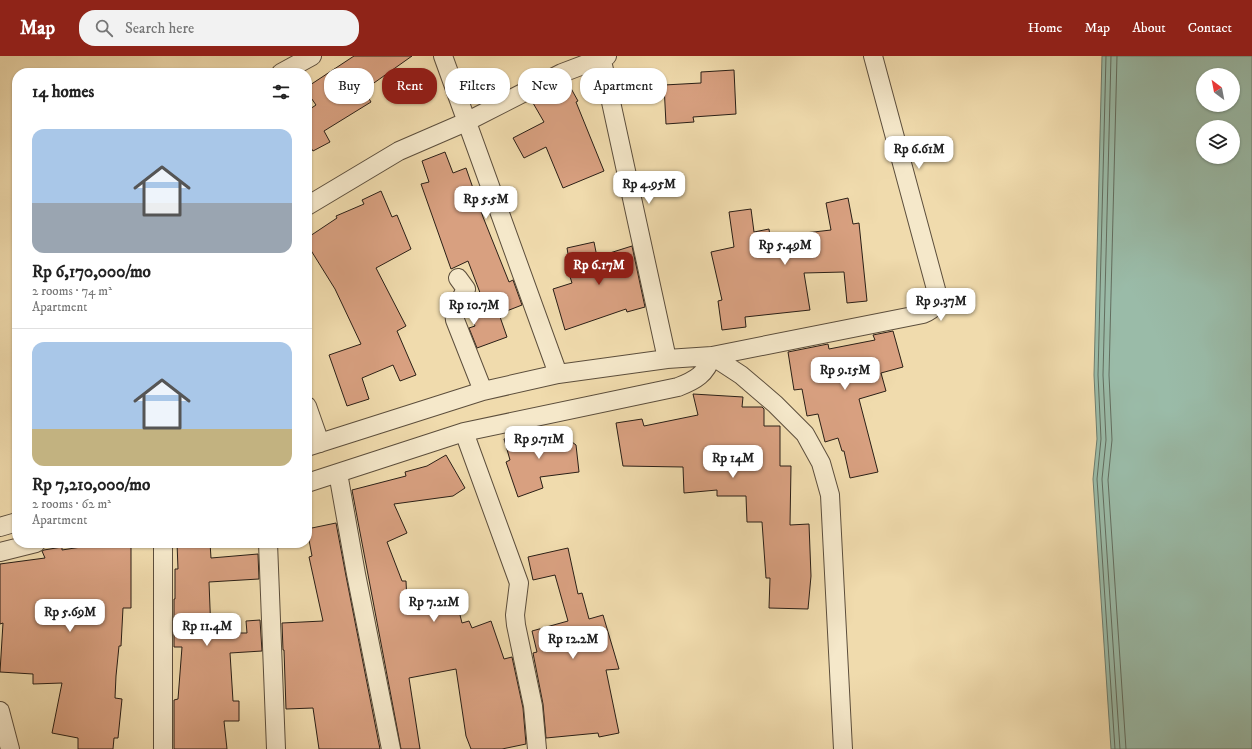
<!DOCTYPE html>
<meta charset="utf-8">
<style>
:root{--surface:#fff;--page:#f2f2f2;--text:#222;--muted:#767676;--line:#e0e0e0;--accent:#8f2418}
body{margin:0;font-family:"IM FELL DW Pica",serif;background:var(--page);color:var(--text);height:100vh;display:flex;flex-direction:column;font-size:15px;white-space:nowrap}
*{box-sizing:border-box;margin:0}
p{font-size:13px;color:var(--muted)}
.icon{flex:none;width:22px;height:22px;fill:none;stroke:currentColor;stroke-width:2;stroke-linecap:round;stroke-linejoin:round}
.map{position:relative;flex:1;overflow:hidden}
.drawer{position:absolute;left:12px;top:12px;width:300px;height:480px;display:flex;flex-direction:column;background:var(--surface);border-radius:16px;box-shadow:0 1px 3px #0004}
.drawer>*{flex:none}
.top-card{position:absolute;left:324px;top:12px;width:380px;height:36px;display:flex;gap:8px}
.needle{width:26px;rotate:328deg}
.buttons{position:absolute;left:1196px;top:12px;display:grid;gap:8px}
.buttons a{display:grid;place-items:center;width:44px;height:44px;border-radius:50%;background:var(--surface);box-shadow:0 1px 3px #0004;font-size:20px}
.price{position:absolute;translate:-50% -34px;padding:0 9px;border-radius:8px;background:#fff;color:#222;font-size:13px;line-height:26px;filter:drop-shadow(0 1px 2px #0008)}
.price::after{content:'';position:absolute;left:50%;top:24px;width:12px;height:9px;margin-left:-6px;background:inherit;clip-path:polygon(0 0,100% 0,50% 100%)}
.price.on{background:var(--accent);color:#fff}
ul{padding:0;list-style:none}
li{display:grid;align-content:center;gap:8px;height:212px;padding:0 20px}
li+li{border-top:1px solid var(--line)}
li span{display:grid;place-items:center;height:124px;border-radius:12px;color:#555}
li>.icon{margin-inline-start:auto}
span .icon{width:72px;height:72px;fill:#fffc;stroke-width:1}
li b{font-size:17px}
h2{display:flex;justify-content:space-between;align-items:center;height:48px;padding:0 20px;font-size:17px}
.pill{padding:0 14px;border-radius:16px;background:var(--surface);box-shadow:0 1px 3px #0004;font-size:14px;line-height:36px}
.pill.on{background:var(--accent);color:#fff}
header{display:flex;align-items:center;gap:24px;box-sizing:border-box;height:56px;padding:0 20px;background:var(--accent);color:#fff}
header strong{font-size:19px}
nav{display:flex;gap:22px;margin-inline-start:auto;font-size:14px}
.search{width:280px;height:36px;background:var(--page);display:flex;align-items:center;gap:10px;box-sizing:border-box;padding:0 14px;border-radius:16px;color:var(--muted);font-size:15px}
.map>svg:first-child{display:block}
.water{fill:#9abba8;stroke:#6d7d6e;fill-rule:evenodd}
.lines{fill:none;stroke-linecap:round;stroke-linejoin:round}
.shore{stroke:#626d5f;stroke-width:1}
.building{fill:#d8a080;stroke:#2a1f16}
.street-casing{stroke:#5c4e3c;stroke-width:20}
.street{stroke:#f5e8ca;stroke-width:18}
</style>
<header>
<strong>Map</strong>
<div class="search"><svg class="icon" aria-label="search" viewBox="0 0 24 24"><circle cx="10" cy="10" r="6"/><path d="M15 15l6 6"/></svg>Search here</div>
<nav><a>Home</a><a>Map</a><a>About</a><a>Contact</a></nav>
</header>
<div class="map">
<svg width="1252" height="693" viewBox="0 0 1252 693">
<rect width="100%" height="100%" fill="#f0dbad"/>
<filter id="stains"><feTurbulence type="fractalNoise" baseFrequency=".005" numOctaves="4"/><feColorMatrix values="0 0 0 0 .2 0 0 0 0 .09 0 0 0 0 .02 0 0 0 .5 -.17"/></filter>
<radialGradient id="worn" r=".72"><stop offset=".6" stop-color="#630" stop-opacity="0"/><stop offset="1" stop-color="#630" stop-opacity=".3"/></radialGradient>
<path class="water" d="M1102,0H1252V693H1111L1093,423L1097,383L1094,319ZM1203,19H1233V49H1203ZM1203,71H1233V101H1203Z"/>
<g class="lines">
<path class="shore" d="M1106,0L1098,319L1101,383L1097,423L1115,693
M1111,0L1103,319L1106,384L1102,423L1120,693
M1117,0L1109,319L1112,384L1108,424L1126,693"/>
</g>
<path class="building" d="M354,0H412L364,34L371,46L324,75L330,86L313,95L307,86V47L310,53L316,49L307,36V31Z
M734,14L736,58L693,61L694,66L666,68L664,29L701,27V16Z
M568,27L578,45L576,46L604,115L563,132L546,91L524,102L513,82L544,66L533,47Z
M445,96L453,117L466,112L483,161L509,226L513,224L522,249L499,258L507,281L477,292L469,272L475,270L468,252L471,247L482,242L468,205L451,213L421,128L429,126L422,105Z
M381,135L392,161L397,159L411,193L376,212L406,270L397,275L416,319L400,325L393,309L362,322L369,343L347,350L329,299L361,288L335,233L307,188V182L337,162L336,160L364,148L362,144Z
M848,142L853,168L859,167L867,245L847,247L844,216L804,217L810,254L745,261L746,271L722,274L718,245L722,244L711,196L734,191L729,156L751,153L754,176L769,173L770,181L831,174L826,147Z
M594,186L597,201L632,190L645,251L627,256L626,253L565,274L553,233L572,227L567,211L570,210L567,192Z
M893,275L903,311L881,317L886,335L859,343L878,416L850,422L844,395H842L838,382L825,386L818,358L807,360L802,333L794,334L788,296L828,288L829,293L875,284L873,279Z
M693,338L743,341L742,351H762L764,353V370H780V410H791L790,469L809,468L811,520L808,553L769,552L770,522H766L762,466H747L746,440H717V434L684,437L683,411L623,410L616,367L642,363L644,370L698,359Z
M552,371L576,389L579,416L540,421L543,432L518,441L506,406L510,404L504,383L528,376L534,394Z
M446,399L465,432L453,440L394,448L407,477L387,486L402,525H406L407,546L454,535L462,567L469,565L472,572L491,565L504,603L512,601L523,652L526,688L502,693H471L466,680L456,613L409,622L420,693H401L352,434L406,420L405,416L427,410Z
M336,467L346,520L380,693H319L313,652L286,653L284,594H283L282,567L323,565L309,501L312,500L307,473Z
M107,487H131V552H123L121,590H119L116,620L115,642L122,643L118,682H114L113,693H78V682L52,677L62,627L33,628V618L0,616L3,567L0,568V508L45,502L42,495L44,494L62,491V494Z
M177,487H210L211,502L258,498L259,523L209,526L211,577H247L246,565L260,564L262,595L230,597L233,645H239V665H224L227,693H174V644L178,643L182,591H174V543H175V513H178Z
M568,492L578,538L582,537L589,563L603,559L619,613L606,614L619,677L599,681L598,677L546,682L543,648L533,597L537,596L532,575L568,565L555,519L533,524L528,501Z"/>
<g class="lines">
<g class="street-casing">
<path id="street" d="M443,0L558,318
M601,0L667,303
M281,17L312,0
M307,150L399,95L466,66L562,17L607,0
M458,222L466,233L454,256L455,264L483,335
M307,350L320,387
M464,376L519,527L515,559L516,569L533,650L537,693
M307,391L483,335L558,318L667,303L712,300L741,319L775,348L805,378L821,407L830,439L843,693
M338,417L356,518L391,693
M307,427L464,376L678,331C696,324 706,318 712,300L923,258C935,253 937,249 937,237L873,0
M0,471L17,466
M268,487L276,693
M0,496L36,487
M0,655L10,693
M163,693V487"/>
</g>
<use href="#street" class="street"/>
</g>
<rect width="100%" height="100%" filter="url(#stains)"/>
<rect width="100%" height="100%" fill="url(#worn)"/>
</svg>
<div class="buttons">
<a><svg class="needle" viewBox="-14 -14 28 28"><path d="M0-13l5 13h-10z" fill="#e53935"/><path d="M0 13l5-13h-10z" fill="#767676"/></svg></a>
<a><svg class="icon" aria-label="layers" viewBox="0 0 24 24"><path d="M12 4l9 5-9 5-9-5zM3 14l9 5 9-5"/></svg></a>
</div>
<b class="price" style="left:919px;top:114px">Rp 6.61M</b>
<b class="price" style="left:649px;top:149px">Rp 4.95M</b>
<b class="price" style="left:486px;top:164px">Rp 5.5M</b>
<b class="price" style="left:785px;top:210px">Rp 5.49M</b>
<b class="price on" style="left:599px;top:230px">Rp 6.17M</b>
<b class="price" style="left:941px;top:266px">Rp 9.37M</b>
<b class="price" style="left:474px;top:270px">Rp 10.7M</b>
<b class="price" style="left:845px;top:335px">Rp 9.15M</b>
<b class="price" style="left:539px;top:404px">Rp 9.71M</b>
<b class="price" style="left:733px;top:423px">Rp 14M</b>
<b class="price" style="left:434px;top:567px">Rp 7.21M</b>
<b class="price" style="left:70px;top:577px">Rp 5.69M</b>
<b class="price" style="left:207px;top:591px">Rp 11.4M</b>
<b class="price" style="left:573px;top:604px">Rp 12.2M</b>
<div class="top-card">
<a class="pill">Buy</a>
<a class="pill on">Rent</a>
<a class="pill">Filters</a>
<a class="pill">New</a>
<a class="pill">Apartment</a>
</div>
<section class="drawer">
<h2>14 homes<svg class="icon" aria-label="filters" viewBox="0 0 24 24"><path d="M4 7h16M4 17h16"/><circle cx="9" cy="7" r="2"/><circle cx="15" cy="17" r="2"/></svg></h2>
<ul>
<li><span style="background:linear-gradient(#a9c7e8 60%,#9aa5b1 0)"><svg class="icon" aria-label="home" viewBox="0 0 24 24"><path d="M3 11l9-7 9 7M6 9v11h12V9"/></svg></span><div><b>Rp 6,170,000/mo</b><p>2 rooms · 74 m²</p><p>Apartment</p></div></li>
<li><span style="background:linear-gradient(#a9c7e8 70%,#c2b280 0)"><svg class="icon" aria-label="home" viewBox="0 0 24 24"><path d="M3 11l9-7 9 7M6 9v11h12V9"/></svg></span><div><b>Rp 7,210,000/mo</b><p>2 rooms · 62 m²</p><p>Apartment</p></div></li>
</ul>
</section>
</div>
